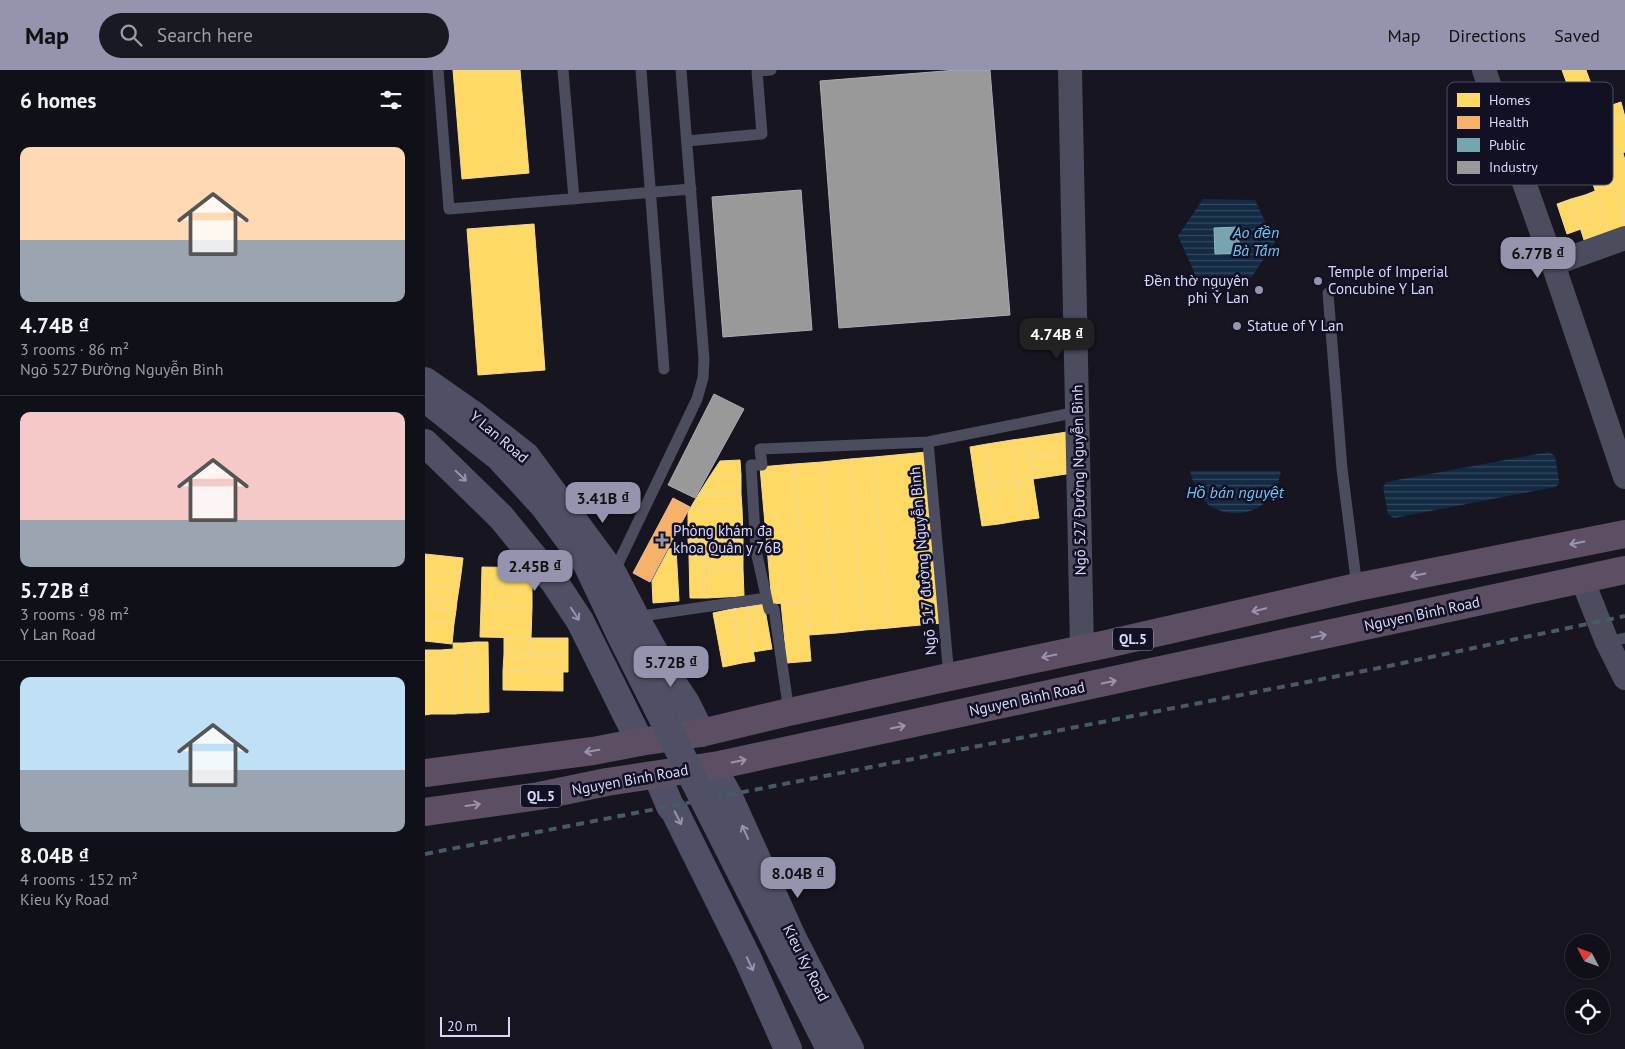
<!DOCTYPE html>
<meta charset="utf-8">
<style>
:root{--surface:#101018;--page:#191921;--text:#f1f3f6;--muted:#9c9da2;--line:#303037;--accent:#9494ae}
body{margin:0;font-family:"PT Sans",sans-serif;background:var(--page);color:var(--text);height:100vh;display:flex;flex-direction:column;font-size:19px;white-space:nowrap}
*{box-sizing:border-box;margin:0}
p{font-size:16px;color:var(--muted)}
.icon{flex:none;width:28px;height:28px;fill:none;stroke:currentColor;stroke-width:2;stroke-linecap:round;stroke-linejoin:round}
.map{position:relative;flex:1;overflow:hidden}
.details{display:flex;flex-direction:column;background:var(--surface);width:425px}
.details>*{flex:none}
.needle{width:32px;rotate:311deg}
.controls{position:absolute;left:1140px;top:864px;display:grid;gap:10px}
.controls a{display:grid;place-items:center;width:45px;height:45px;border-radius:50%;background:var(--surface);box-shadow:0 1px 4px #0004,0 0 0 1px var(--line);font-size:25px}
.scale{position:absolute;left:15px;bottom:12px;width:70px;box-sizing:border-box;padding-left:5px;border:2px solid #d8d8fb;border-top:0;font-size:14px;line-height:18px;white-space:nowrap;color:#d8d8fb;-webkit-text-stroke:4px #121124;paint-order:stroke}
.price{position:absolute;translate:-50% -42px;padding:0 11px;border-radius:10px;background:var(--accent);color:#111;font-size:16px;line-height:32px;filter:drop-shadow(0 1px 2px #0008)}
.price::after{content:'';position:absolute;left:50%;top:30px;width:15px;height:11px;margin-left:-8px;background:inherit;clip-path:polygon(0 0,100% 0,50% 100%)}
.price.selected{background:#222;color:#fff}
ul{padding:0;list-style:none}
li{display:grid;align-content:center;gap:10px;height:265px;padding:0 20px}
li+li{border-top:1px solid var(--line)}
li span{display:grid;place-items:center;height:155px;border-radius:10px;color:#555}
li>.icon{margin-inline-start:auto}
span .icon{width:90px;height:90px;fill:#fffc;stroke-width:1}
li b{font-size:21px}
h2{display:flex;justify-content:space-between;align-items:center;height:60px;padding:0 20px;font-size:21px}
header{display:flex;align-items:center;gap:30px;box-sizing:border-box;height:70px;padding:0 25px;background:var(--accent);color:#111}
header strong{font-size:24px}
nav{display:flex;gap:28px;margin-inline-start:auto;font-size:18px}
.search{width:350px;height:45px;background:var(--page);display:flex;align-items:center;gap:12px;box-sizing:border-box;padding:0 18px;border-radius:28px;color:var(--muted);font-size:19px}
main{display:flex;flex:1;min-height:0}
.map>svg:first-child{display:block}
.water{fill:url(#water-rules);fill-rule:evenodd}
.homes{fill:#ffd966;stroke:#f3d993}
.health{fill:#f6b26b;stroke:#edbd96}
.public{fill:#76a5af;stroke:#93b4c6}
.industry{fill:#999;stroke:#acacb6}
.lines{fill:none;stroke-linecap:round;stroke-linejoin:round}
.lane{stroke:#4c4c5f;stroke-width:11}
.street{stroke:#4c4c5f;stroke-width:24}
.secondary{stroke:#4f5065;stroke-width:28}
.highway{stroke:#5d4f63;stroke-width:28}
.rail{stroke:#455b66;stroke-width:4;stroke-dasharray:8 6;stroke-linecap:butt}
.secondary-bridge{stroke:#4f5065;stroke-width:28}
.oneway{stroke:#9494b0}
.oneway2{stroke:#9a94af}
.poi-dot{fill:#9494ae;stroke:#121124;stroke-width:2}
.labels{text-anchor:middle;stroke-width:5;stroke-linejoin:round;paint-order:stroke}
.shield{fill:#121124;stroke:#9d9cba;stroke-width:1}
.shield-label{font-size:14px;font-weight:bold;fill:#d8d8fb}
.poi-label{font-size:15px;fill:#d8d8fb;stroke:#121124;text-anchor:start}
.street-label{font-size:15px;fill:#d8d8fb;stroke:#121124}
.water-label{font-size:16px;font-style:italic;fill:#70c3f1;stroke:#121124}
.key{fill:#121124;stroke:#4d4d64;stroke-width:1}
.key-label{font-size:14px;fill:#d8d8fb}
</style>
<header>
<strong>Map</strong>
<div class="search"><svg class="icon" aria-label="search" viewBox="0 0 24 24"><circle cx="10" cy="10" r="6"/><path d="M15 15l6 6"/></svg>Search here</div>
<nav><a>Map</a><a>Directions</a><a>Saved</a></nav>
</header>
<main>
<section class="details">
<h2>6 homes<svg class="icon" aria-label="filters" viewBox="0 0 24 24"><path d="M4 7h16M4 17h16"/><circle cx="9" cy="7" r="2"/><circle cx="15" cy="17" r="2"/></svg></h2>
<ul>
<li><span style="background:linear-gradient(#ffd9b3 60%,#9aa5b1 0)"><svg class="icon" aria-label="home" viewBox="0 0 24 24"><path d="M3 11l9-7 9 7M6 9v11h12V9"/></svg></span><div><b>4.74B ₫</b><p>3 rooms · 86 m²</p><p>Ngõ 527 Đường Nguyễn Bình</p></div></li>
<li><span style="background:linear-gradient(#f6c9c9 70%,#9aa5b1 0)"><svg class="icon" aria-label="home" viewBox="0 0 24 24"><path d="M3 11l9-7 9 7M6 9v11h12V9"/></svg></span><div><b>5.72B ₫</b><p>3 rooms · 98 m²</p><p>Y Lan Road</p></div></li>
<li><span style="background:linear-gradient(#bfe0f5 60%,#9aa5b1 0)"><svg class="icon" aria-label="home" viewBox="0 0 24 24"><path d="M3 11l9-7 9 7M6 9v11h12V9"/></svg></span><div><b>8.04B ₫</b><p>4 rooms · 152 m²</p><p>Kieu Ky Road</p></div></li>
</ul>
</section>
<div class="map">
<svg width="1200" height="979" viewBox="0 0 1200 979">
<defs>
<pattern id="water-rules" width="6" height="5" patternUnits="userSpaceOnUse" patternTransform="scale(1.25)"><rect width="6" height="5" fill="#132a43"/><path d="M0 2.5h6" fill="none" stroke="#35485f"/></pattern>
</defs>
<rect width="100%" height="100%" fill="#161520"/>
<path class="water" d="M778,129L830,130L850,172L824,211H773L753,166ZM813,157L814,183L790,184L789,159Z
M1124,382L1130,386L1134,411V414L1130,417L969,448L963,444L958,417L961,412Z
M765,401H856C854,410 852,418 846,426C830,448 796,449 777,429C770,421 768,411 765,401Z"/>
<path class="homes" d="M28,0H95L104,103L37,109Z
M1137,0H1161L1170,25L1149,33Z
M1196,32L1200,47L1159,60L1154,46Z
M1200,47V82L1170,93L1159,60Z
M1198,83L1200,90V153L1179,89Z
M1183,102L1200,153V157L1184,162L1166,108Z
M1170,121L1184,162L1173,166L1160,125Z
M1160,125L1173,166L1159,170L1146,129Z
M1146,129L1156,159L1142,164L1132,134Z
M109,154L120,300L53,305L42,159Z
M642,362L645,382L605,388L602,368Z
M602,368L608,409L592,412L587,370Z
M587,370L592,412L568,415L562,374Z
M562,374L568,415L551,418L545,377Z
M502,382L517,553L464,558L449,387Z
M645,382L648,403L608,409L605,388Z
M449,387L464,558L440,560L425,389Z
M425,389L440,560L412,563L397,392Z
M315,390L316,405L285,406L295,391Z
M397,392L412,563L384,565L369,394Z
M369,394L381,531L347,534L335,397Z
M316,405V424L273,425L285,406Z
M608,409L614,448L598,450L592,412Z
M592,412L598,450L574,454L568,415Z
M568,415L574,454L557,456L551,418Z
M316,424L317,438L263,442L273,425Z
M317,438L318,469L263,470V442Z
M318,469V485L264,486L263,470Z
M251,478L254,531L228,533L227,511L244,479Z
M0,484L38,488L36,504L0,500Z
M318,485V499L282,500L281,486Z
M264,486H281L282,528H265Z
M57,497L107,498V538L56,537Z
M318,499L319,526L282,528V500Z
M0,500L36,504L34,518L0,514Z
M0,514L34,518L32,531L0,527Z
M0,527L32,531L31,540L0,536Z
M381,531L386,591L362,593L356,533Z
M339,534L347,579L328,582L320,537Z
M0,536L31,540L29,554L0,550Z
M56,537L107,538L106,568L55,567Z
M320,537L330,591L317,593L307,539Z
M307,539L317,593L298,597L288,543Z
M0,550L29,554L27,574L0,571Z
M79,567L106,568V585L79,584Z
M106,568H143V585H106Z
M50,572L52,643H41L39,573Z
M50,572H63L64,642L52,643Z
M28,573H39L41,643L30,644Z
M28,579L30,644H17L16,580Z
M0,580H5L6,644L0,645Z
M5,580H16L17,644H6Z
M79,584L143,585V602L78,601Z
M78,601L138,602V621L78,620Z"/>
<path class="health" d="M248,428L265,437L225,512L208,503Z"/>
<path class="public" d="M813,157L815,183L790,184L789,158Z"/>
<path class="industry" d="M532,0H565L585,245L414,258L395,11Z
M376,120L387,260L298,267L287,127Z
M289,324L319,339L270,428L243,415Z"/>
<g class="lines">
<path class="lane" d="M13,0L24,139L266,119
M138,0L149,129
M216,0L239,299
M262,71L337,64L332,1L346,0
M903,223L917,399L932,517
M503,372L524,607
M189,502L272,329L278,308L279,289L256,0
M210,547L341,528
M1182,572L1200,568
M364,642L349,539H344L331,481L326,395H337L335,379L503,372L652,342"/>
<path class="street" d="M645,0L657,580
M1059,0L1128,194L1200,407
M1128,194L1200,168
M1157,509L1182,572L1200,608"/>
<path class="secondary" d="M0,311L50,346L101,386L188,504L216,558L241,603L261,633L276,663
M0,373L76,447L130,513L155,551L215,672
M287,697L303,725L368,869L425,979
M232,705L245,736L250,742L323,889L363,979"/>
<path class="highway" d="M0,703L168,681L215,672L276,663L364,642L524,607L682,574L932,517L1200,464
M0,742L114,726L182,712L294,695L1200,500"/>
<path class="rail" d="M0,784L954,598L1200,546"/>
<path class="secondary-bridge" d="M0,328L74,387L118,435L162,494L196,566L405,979"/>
</g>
<defs><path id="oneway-shaft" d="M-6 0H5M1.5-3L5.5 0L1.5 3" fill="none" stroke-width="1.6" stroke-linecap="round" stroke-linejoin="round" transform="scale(1.25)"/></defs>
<g class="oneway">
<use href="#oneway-shaft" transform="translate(36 406) rotate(44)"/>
<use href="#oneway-shaft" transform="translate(150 544) rotate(57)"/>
<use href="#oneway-shaft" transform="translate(253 748) rotate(63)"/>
<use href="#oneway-shaft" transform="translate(320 762) rotate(-114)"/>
<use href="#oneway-shaft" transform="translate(325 894) rotate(65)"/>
</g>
<g class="oneway2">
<use href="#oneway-shaft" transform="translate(1152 473) rotate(169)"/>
<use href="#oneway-shaft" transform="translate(993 505) rotate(169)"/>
<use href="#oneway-shaft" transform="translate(834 540) rotate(167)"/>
<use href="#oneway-shaft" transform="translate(894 566) rotate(-12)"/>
<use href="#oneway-shaft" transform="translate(624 586) rotate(169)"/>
<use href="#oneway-shaft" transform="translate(684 612) rotate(-12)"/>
<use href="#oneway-shaft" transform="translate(473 657) rotate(-12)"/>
<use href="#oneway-shaft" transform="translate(167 681) rotate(171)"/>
<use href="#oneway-shaft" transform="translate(314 691) rotate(-12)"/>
<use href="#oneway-shaft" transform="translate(48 735) rotate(-8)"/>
</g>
<g class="poi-dot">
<circle cx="893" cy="211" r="5"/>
<circle cx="834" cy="220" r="5"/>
<circle cx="812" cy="256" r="5"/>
<path d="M234.5 462.5h5v5h5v5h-5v5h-5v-5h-5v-5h5z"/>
</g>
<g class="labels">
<g class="shield">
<rect x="688" y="557.5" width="40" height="23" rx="4"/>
<rect x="96" y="714.5" width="40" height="23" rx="4"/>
</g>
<g class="shield-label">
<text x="708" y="574">QL.5</text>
<text x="116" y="731">QL.5</text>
</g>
<g class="poi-label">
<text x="903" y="207">Temple of Imperial<tspan x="903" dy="17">Concubine Y Lan</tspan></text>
<text x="824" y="216" text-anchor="end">Đền thờ nguyên<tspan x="824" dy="17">phi Ỷ Lan</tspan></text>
<text x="822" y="261">Statue of Y Lan</text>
<text x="248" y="466">Phòng khám đa<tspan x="248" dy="17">khoa Quân y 76B</tspan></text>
</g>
<g class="street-label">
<text transform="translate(74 367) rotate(40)" y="5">Y Lan Road</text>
<text transform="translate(654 410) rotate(-91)" y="5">Ngõ 527 Đường Nguyễn Bình</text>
<text transform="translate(498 491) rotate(-95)" y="5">Ngõ 517 đường Nguyễn Bình</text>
<text transform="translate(997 544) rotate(-12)" y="5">Nguyen Binh Road</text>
<text transform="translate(602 629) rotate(-12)" y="5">Nguyen Binh Road</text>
<text transform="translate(205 710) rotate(-10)" y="5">Nguyen Binh Road</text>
<text transform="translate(381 893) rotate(63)" y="5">Kieu Ky Road</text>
</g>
<g class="water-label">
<text x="831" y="168">Ao đền<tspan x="831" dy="18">Bà Tấm</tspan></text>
<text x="810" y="428">Hồ bán nguyệt</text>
</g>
</g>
<rect x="1022" y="12" width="166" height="103" rx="8" class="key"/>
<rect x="1032" y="23" width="23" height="14" fill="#ffd966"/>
<rect x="1032" y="46" width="23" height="13" fill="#f6b26b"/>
<rect x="1032" y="68" width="23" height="14" fill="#76a5af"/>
<rect x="1032" y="91" width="23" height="13" fill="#999"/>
<g class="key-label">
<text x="1064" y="35">Homes</text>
<text x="1064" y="57">Health</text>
<text x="1064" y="80">Public</text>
<text x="1064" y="102">Industry</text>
</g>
</svg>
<div class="controls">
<a><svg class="needle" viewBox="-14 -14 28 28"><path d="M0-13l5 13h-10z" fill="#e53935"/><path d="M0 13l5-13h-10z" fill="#9c9da2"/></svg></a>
<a><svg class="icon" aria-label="locate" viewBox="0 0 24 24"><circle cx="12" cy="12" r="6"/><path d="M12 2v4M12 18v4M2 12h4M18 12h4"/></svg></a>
</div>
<div class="scale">20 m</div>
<b class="price" style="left:1113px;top:209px">6.77B ₫</b>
<b class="price selected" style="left:632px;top:290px">4.74B ₫</b>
<b class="price" style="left:178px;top:454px">3.41B ₫</b>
<b class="price" style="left:110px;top:522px">2.45B ₫</b>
<b class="price" style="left:246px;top:618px">5.72B ₫</b>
<b class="price" style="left:373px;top:829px">8.04B ₫</b>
</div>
</main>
